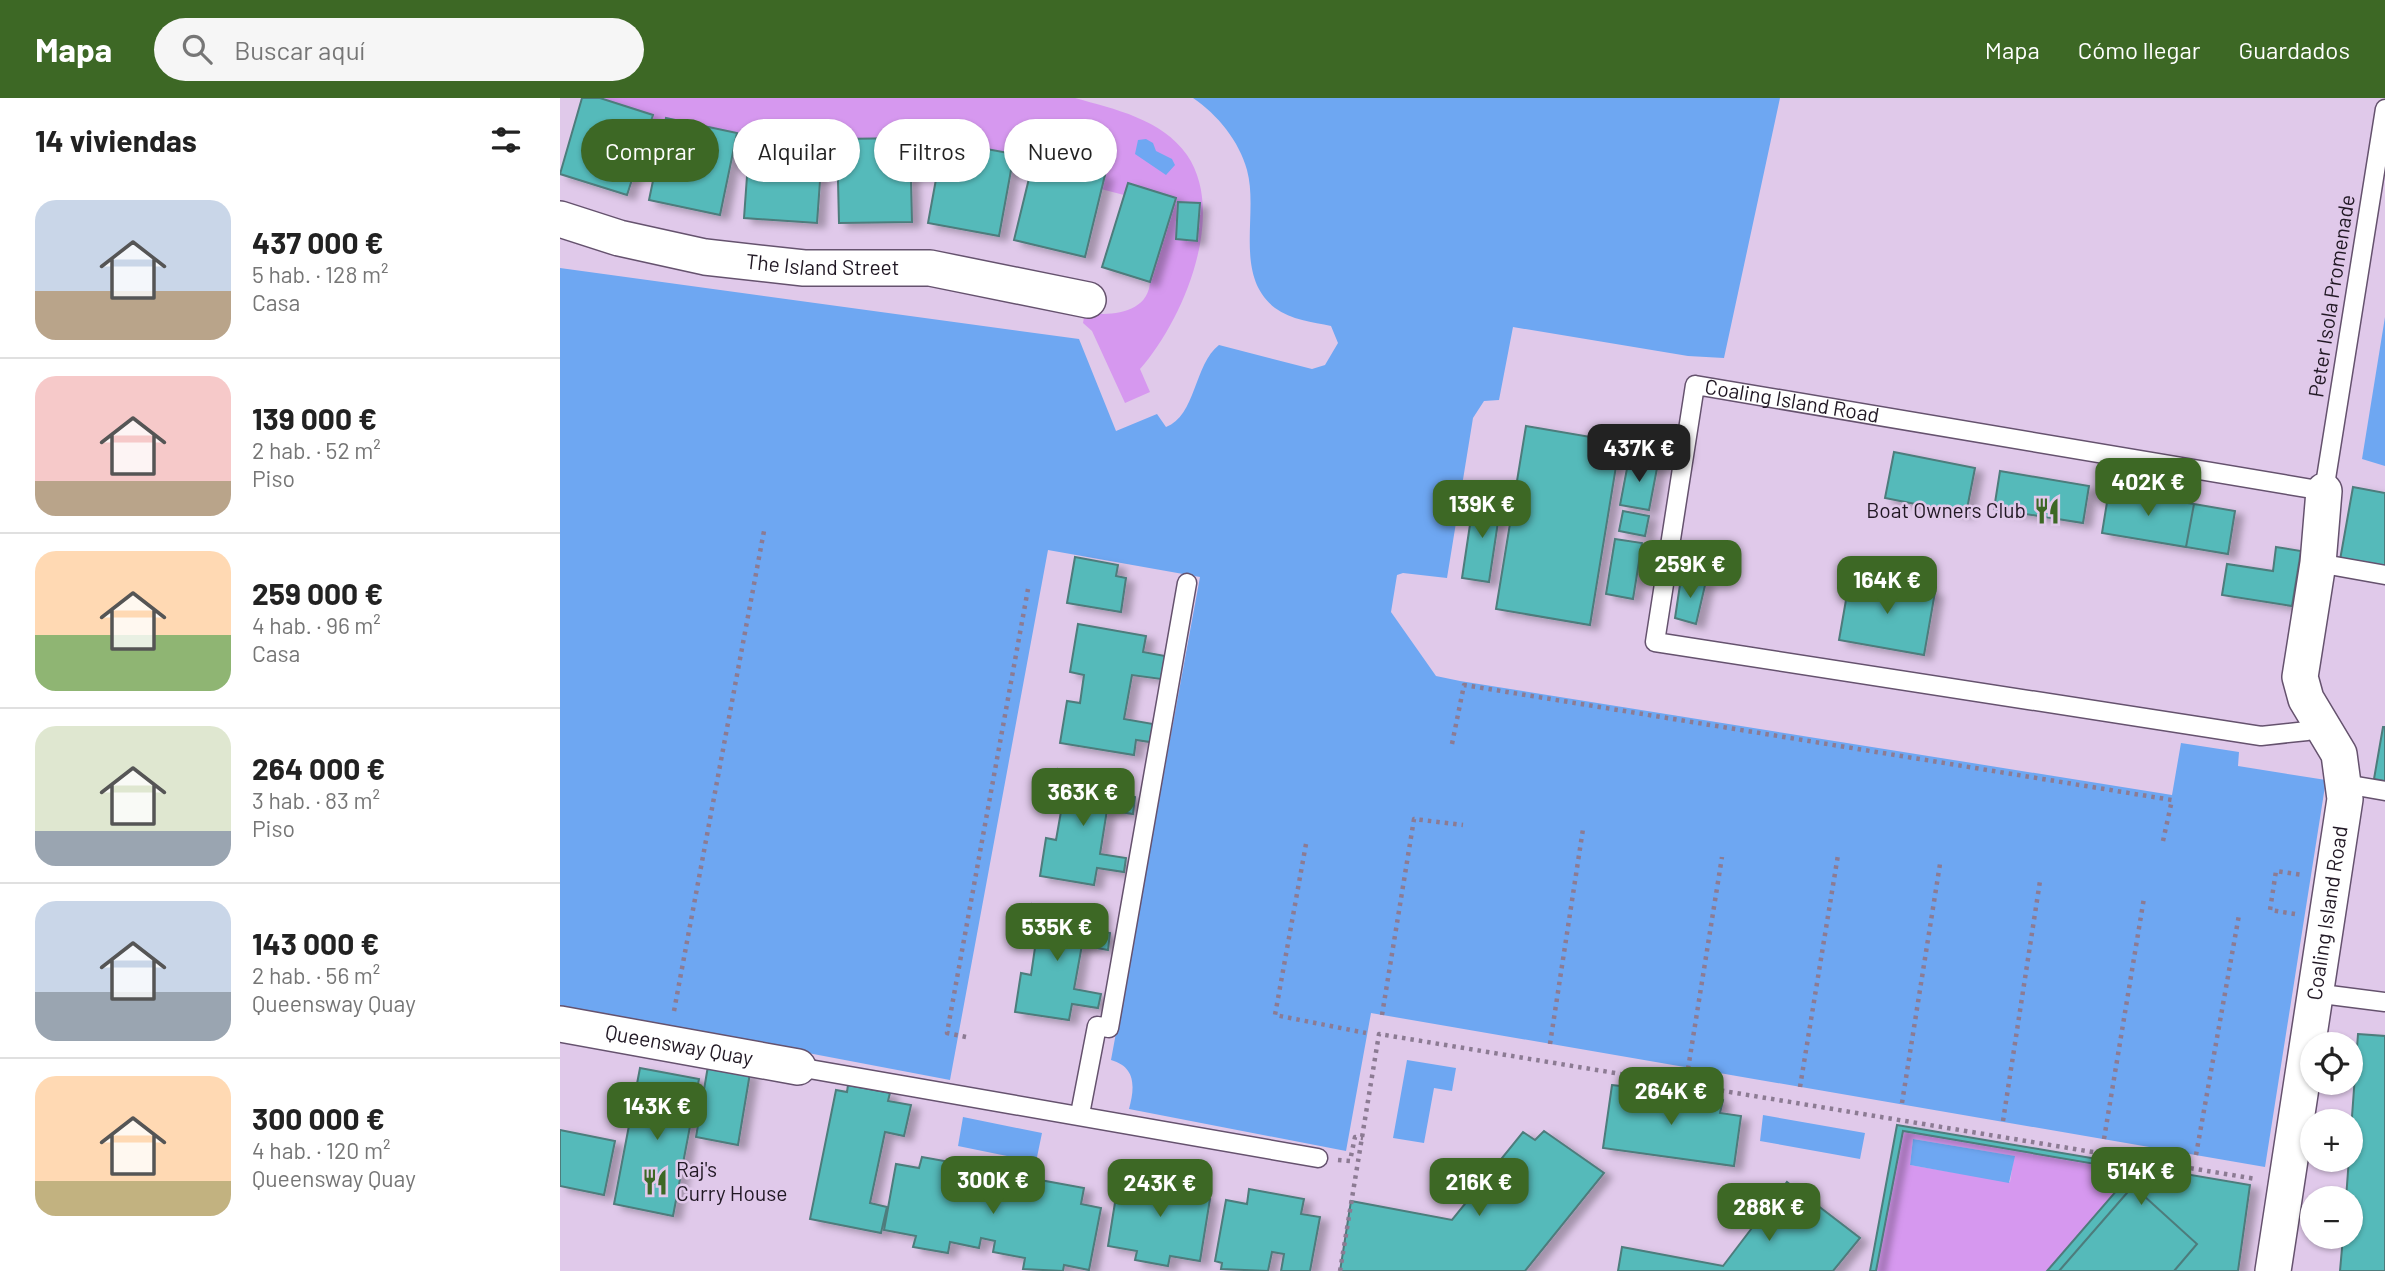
<!DOCTYPE html>
<html lang="es">
<meta charset="utf-8">
<style>
:root{--surface:#fff;--page:#f6f6f6;--text:#222;--muted:#767676;--line:#e0e0e0;--accent:#3d6825}
body{margin:0;font-family:Barlow,sans-serif;background:var(--page);color:var(--text);height:100vh;display:flex;flex-direction:column;font-size:26px;white-space:nowrap}
*{box-sizing:border-box;margin:0}
p{font-size:23px;color:var(--muted)}
.icon{flex:none;width:38px;height:38px;fill:none;stroke:currentColor;stroke-width:2;stroke-linecap:round;stroke-linejoin:round}
.map{position:relative;flex:1;overflow:hidden}
.sheet{display:flex;flex-direction:column;background:var(--surface);width:560px}
.sheet>*{flex:none}
.banner{position:absolute;left:21px;top:21px;width:665px;height:63px;display:flex;gap:14px}
.fabs{position:absolute;left:1740px;top:934px;display:grid;gap:14px}
.fabs a{display:grid;place-items:center;width:63px;height:63px;border-radius:50%;background:var(--surface);box-shadow:0 2px 5px #0004;font-size:35px}
.price{position:absolute;translate:-50% -60px;padding:0 16px;border-radius:14px;background:var(--accent);color:#fff;font-size:23px;line-height:46px;filter:drop-shadow(0 2px 4px #0008)}
.price::after{content:'';position:absolute;left:50%;top:42px;width:21px;height:16px;margin-left:-10px;background:inherit;clip-path:polygon(0 0,100% 0,50% 100%)}
.price.on{background:#222;color:#fff}
ul{padding:0;list-style:none}
li{display:flex;align-items:center;gap:21px;height:175px;padding:0 35px}
li+li{border-top:2px solid var(--line)}
li span{display:grid;place-items:center;flex:none;width:196px;height:140px;border-radius:21px;color:#555}
li>.icon{margin-inline-start:auto}
span .icon{width:84px;height:84px;fill:#fffc;stroke-width:1}
li b{font-size:30px}
h2{display:flex;justify-content:space-between;align-items:center;height:84px;padding:0 35px;font-size:30px}
.pill{padding:0 24px;border-radius:32px;background:var(--surface);box-shadow:0 2px 5px #0004;font-size:24px;line-height:63px}
.pill.on{background:var(--accent);color:#fff}
header{display:flex;align-items:center;gap:42px;box-sizing:border-box;height:98px;padding:0 35px;background:var(--accent);color:#fff}
header strong{font-size:33px}
nav{display:flex;gap:38px;margin-inline-start:auto;font-size:24px}
.search{width:490px;height:63px;background:var(--page);display:flex;align-items:center;gap:18px;box-sizing:border-box;padding:0 24px;border-radius:38px;color:var(--muted);font-size:26px}
main{display:flex;flex:1;min-height:0}
.map>svg:first-child{display:block}
.green{fill:#d698ef;fill-rule:evenodd}
.water{fill:#6ea7f2}
.building{fill:#54baba;stroke:#4e7c7c;stroke-width:2;filter:url(#shadow)}
.lines{fill:none;stroke-linecap:round;stroke-linejoin:round}
.lane-casing{stroke:#65526e;stroke-width:21}
.street-casing{stroke:#65526e;stroke-width:38}
.path{stroke:#8c7b93;stroke-width:4.5;stroke-dasharray:3.5 5;stroke-linecap:butt}
.lane{stroke:#fff;stroke-width:18}
.street{stroke:#fff;stroke-width:35}
.labels{text-anchor:middle;stroke-width:5;stroke-linejoin:round;paint-order:stroke}
.street-label{font-size:21px;fill:#211824;stroke:#e0c9ea}
.poi-label{font-size:21px;fill:#211824;stroke:#e0c9ea;text-anchor:end}
</style>
<header>
<strong>Mapa</strong>
<div class="search"><svg class="icon" aria-label="search" viewBox="0 0 24 24"><circle cx="10" cy="10" r="6"/><path d="M15 15l6 6"/></svg>Buscar aquí</div>
<nav><a>Mapa</a><a>Cómo llegar</a><a>Guardados</a></nav>
</header>
<main>
<section class="sheet">
<h2>14 viviendas<svg class="icon" aria-label="filters" viewBox="0 0 24 24"><path d="M4 7h16M4 17h16"/><circle cx="9" cy="7" r="2"/><circle cx="15" cy="17" r="2"/></svg></h2>
<ul>
<li><span style="background:linear-gradient(#c9d6e8 65%,#b9a48a 0)"><svg class="icon" aria-label="home" viewBox="0 0 24 24"><path d="M3 11l9-7 9 7M6 9v11h12V9"/></svg></span><div><b>437 000 €</b><p>5 hab. · 128 m²</p><p>Casa</p></div></li>
<li><span style="background:linear-gradient(#f6c9c9 75%,#b9a48a 0)"><svg class="icon" aria-label="home" viewBox="0 0 24 24"><path d="M3 11l9-7 9 7M6 9v11h12V9"/></svg></span><div><b>139 000 €</b><p>2 hab. · 52 m²</p><p>Piso</p></div></li>
<li><span style="background:linear-gradient(#ffd9b3 60%,#8fb573 0)"><svg class="icon" aria-label="home" viewBox="0 0 24 24"><path d="M3 11l9-7 9 7M6 9v11h12V9"/></svg></span><div><b>259 000 €</b><p>4 hab. · 96 m²</p><p>Casa</p></div></li>
<li><span style="background:linear-gradient(#dfe7d0 75%,#9aa5b1 0)"><svg class="icon" aria-label="home" viewBox="0 0 24 24"><path d="M3 11l9-7 9 7M6 9v11h12V9"/></svg></span><div><b>264 000 €</b><p>3 hab. · 83 m²</p><p>Piso</p></div></li>
<li><span style="background:linear-gradient(#c9d6e8 65%,#9aa5b1 0)"><svg class="icon" aria-label="home" viewBox="0 0 24 24"><path d="M3 11l9-7 9 7M6 9v11h12V9"/></svg></span><div><b>143 000 €</b><p>2 hab. · 56 m²</p><p>Queensway Quay</p></div></li>
<li><span style="background:linear-gradient(#ffd9b3 75%,#c2b280 0)"><svg class="icon" aria-label="home" viewBox="0 0 24 24"><path d="M3 11l9-7 9 7M6 9v11h12V9"/></svg></span><div><b>300 000 €</b><p>4 hab. · 120 m²</p><p>Queensway Quay</p></div></li>
</ul>
</section>
<div class="map">
<svg width="1825" height="1173" viewBox="0 0 1825 1173">
<defs>
<filter id="shadow"><feDropShadow dx="8" dy="4.5" stdDeviation="3.5" flood-color="#0004"/></filter>
</defs>
<rect width="100%" height="100%" fill="#e0c9ea"/>
<path class="green" d="M40,0H515C554,11 602,21 627,57C668,117 622,224 580,271L590,294L565,305L532,233L523,225L525,214C548,219 590,216 590,182C589,159 573,110 568,85L564,97L541,91L474,60L471,73L452,69L454,56L383,43L381,56L350,53L349,40L277,41V55H262L263,41L191,36L189,50L174,48L177,35L107,20L104,33L89,30L92,17Z
M1343,1033L1565,1071V1083L1487,1173H1316ZM1353,1041L1454,1058L1450,1084L1350,1067Z"/>
<path class="water" d="M633,0H1220L1164,260L1128,258L953,229L939,302L924,303L913,320L887,480L843,475L837,477L831,514L876,578L900,583L1612,697L1621,645L1679,654L1678,668L1766,682L1705,1069L811,915L786,1053L569,1011C575,989 576,969 551,962L640,479L488,452L390,982L0,908V170L519,241L556,333L597,316L606,329C636,318 634,266 659,247L752,271L765,267L778,245L771,228C753,224 731,222 715,210C673,177 699,116 687,72C679,43 658,17 633,0Z
M586,41L593,45L596,53L612,61L615,67L606,77L575,56L578,42Z
M1825,219V368L1802,361Z
M847,962L896,970L892,993L874,990L864,1045L833,1040Z
M1203,1017L1305,1035L1300,1061L1200,1043Z
M403,1019L482,1035L476,1064L398,1048Z
M1353,1041L1455,1058L1449,1085L1350,1067Z"/>
<path class="building" d="M22,0H40L93,17L67,97L0,76Z
M106,20L177,35L160,117L89,102Z
M190,36L263,41L257,125L184,120Z
M350,40L352,124L279,125L277,41Z
M383,43L454,56L439,138L368,125Z
M474,60L545,77L525,159L454,142Z
M568,85L616,100L590,184L542,169Z
M618,104L640,105L637,143L616,141Z
M966,328L1060,344L1030,527L936,511Z
M1334,354L1415,370L1406,416L1325,400Z
M1069,360L1098,365L1089,412L1060,407Z
M1440,373L1529,388L1523,425L1434,411Z
M1793,389L1825,395V469L1780,462Z
M1549,392L1634,406L1626,449L1542,435Z
M914,400L941,404L929,484L902,480Z
M1634,406L1675,413L1668,456L1626,449Z
M1063,413L1089,418L1085,438L1059,433Z
M1055,441L1082,445L1073,501L1046,496Z
M1716,449L1741,453L1732,508L1662,497L1667,466L1713,473Z
M515,459L558,467L556,478L566,480L561,514L507,505Z
M1290,479L1375,494L1364,557L1279,542Z
M1121,480L1146,483L1136,526L1115,520Z
M518,526L586,538L583,554L605,558L601,581L572,577L564,621L593,626L590,644L576,642L574,657L500,645L507,603L520,605L524,577L510,574Z
M1823,629H1825V683L1814,681Z
M498,671L552,680L550,695L575,699L573,716L547,712L540,756L566,760L564,774L537,770L534,787L480,778L486,740L496,742L502,708L492,706Z
M472,806L527,815L524,830L550,835L548,852L522,847L514,891L541,896L538,910L512,906L509,922L455,914L461,875L471,877L476,843L467,842Z
M1798,936L1825,938V1173H1780L1783,1139H1790V1101H1786Z
M148,968L190,975L178,1047L136,1039Z
M80,970L139,981L113,1118L54,1106Z
M288,987L330,995L328,1003L351,1007L344,1038L325,1034L310,1105L327,1109L321,1135L250,1121L276,992L287,994Z
M1052,987L1077,990L1076,1005L1093,1007L1095,991L1120,994L1119,1008L1135,1011L1137,998L1163,1002L1160,1015L1181,1018L1174,1068L1043,1050Z
M1337,1027L1690,1087L1678,1173H1614L1637,1146L1573,1088L1499,1173H1487L1565,1083V1071L1343,1033L1316,1173H1310Z
M0,1032L55,1043L44,1097L0,1088Z
M984,1033L1044,1075L965,1173H780L791,1103L892,1122L963,1034L975,1042Z
M362,1059L412,1068L410,1080L416,1081L415,1086L430,1088L429,1094L444,1097V1091L466,1096L469,1080L524,1090L521,1106L541,1110L529,1172L504,1167L503,1173L463,1171L465,1160L433,1154L435,1143L421,1140L419,1150L390,1144L388,1155L353,1149L356,1138L324,1132L336,1066L359,1070Z
M581,1073L634,1082L632,1098L650,1101L640,1163L610,1158L608,1168L575,1162L577,1153L548,1148L558,1086L578,1089Z
M1227,1084L1300,1140L1273,1173H1058L1062,1149L1163,1168Z
M1573,1088L1637,1146L1614,1173H1499Z
M689,1091L744,1101L741,1116L760,1119L750,1173H721L724,1156L712,1154L708,1173L661,1171L662,1165L655,1163L666,1102L687,1106Z"/>
<g class="lines">
<g class="lane-casing">
<g id="lane">
<path d="M1758,465L1825,477"/>
<path id="s1" d="M1764,627L1747,633L1701,638L1095,544L1135,287L1764,393L1825,11"/>
<path d="M1785,686L1825,693"/>
<path d="M1754,895L1825,904"/>
<path d="M238,969L758,1060"/>
<path d="M520,1016L537,928L549,930L627,485"/>
</g>
</g>
<g class="street-casing">
<g id="street">
<path id="s2" d="M0,121L59,140L145,159L244,170H370L528,202"/>
<path id="s3" d="M0,926L238,969"/>
<path id="s4" d="M1713,1173L1785,701L1779,656L1746,601L1740,579L1758,465L1764,393"/>
</g>
</g>
<path class="path" d="M892,646L904,587L1612,702L1603,743
M746,746L715,917L806,935
M1735,816L1710,812L1716,773L1743,777
M114,913L204,433
M822,917L854,721L903,727
M406,939L387,935L468,491
M990,946L1023,731
M1128,971L1162,759
M1240,989L1278,757
M1342,1005L1380,766
M1443,1023L1480,783
M1544,1041L1584,800
M1636,1057L1679,817
M778,1062L790,1063L795,1039L803,1040
M780,1173L819,936L1696,1081"/>
<use href="#lane" class="lane"/>
<use href="#street" class="street"/>
</g>
<defs>
<g id="restaurant-bare" transform="scale(2.1)"><path d="M-5-6h1v4h1v-4h1v4h1v-4h1v5L-1.5 .5V6h-2V.5L-5-1ZM5-6V6H3V1.5H1.5Q1.5-4 5-6Z" fill="#3d6825" stroke="#e0c9ea" stroke-width="2.5" paint-order="stroke"/></g>
</defs>
<g fill-rule="evenodd">
<use href="#restaurant-bare" x="1487" y="413"/>
<use href="#restaurant-bare" x="95" y="1084"/>
</g>
<g class="labels">
<g class="street-label">
<text dy="7" stroke="none"><textPath href="#s2" startOffset="268">The Island Street</textPath></text>
<text transform="translate(1772 198) rotate(-81)" y="7">Peter Isola Promenade</text>
<text dy="7" stroke="none"><textPath href="#s1" startOffset="1036">Coaling Island Road</textPath></text>
<text dy="7" stroke="none"><textPath href="#s4" startOffset="362">Coaling Island Road</textPath></text>
<text dy="7" stroke="none"><textPath href="#s3" startOffset="121">Queensway Quay</textPath></text>
</g>
<g class="poi-label">
<text x="1466" y="420">Boat Owners Club</text>
<text x="116" y="1079" text-anchor="start">Raj's<tspan x="116" dy="24">Curry House</tspan></text>
</g>
</g>
</svg>
<div class="fabs">
<a><svg class="icon" aria-label="locate" viewBox="0 0 24 24"><circle cx="12" cy="12" r="6"/><path d="M12 2v4M12 18v4M2 12h4M18 12h4"/></svg></a>
<a>+</a>
<a>−</a>
</div>
<b class="price on" style="left:1079px;top:386px">437K €</b>
<b class="price" style="left:1588px;top:420px">402K €</b>
<b class="price" style="left:922px;top:442px">139K €</b>
<b class="price" style="left:1130px;top:502px">259K €</b>
<b class="price" style="left:1327px;top:518px">164K €</b>
<b class="price" style="left:523px;top:730px">363K €</b>
<b class="price" style="left:497px;top:865px">535K €</b>
<b class="price" style="left:1111px;top:1029px">264K €</b>
<b class="price" style="left:97px;top:1044px">143K €</b>
<b class="price" style="left:1581px;top:1109px">514K €</b>
<b class="price" style="left:433px;top:1118px">300K €</b>
<b class="price" style="left:919px;top:1120px">216K €</b>
<b class="price" style="left:600px;top:1121px">243K €</b>
<b class="price" style="left:1209px;top:1145px">288K €</b>
<div class="banner">
<a class="pill on">Comprar</a>
<a class="pill">Alquilar</a>
<a class="pill">Filtros</a>
<a class="pill">Nuevo</a>
</div>
</div>
</main>
